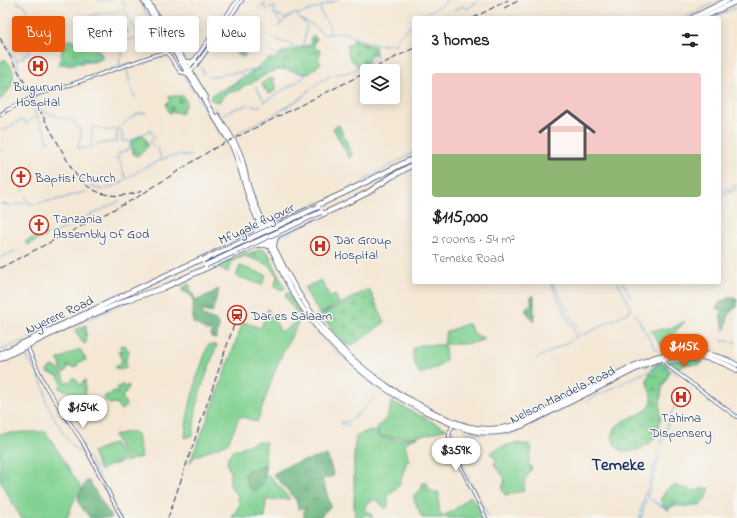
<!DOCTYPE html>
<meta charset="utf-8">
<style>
:root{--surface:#fff;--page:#f6f6f6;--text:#222;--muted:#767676;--accent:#ea580c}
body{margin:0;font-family:"Indie Flower",sans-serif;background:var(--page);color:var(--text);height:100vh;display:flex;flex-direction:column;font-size:15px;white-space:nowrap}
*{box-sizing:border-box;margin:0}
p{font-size:13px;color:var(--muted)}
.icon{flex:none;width:22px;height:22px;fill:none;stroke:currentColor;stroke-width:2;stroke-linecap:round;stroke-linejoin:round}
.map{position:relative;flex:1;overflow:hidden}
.sheet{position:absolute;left:412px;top:16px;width:309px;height:268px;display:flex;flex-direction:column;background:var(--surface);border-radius:4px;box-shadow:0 2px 10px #0003}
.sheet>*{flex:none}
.hud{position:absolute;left:12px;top:16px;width:340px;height:36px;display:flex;gap:8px}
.fabs{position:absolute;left:360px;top:64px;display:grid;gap:8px}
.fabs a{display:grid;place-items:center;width:40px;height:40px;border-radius:4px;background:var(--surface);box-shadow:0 2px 10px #0003;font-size:20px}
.price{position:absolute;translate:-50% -34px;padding:0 9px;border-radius:14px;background:#fff;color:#222;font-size:13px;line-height:26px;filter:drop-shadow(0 1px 2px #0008)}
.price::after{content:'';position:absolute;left:50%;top:24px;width:12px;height:9px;margin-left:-6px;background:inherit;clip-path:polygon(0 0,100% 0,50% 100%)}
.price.current{background:var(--accent);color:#fff}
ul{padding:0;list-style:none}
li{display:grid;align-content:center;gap:8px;height:212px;padding:0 20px}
li span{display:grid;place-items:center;height:124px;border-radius:4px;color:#555}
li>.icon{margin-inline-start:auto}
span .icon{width:72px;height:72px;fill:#fffc;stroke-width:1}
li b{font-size:17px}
h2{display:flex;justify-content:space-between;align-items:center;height:48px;padding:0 20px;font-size:17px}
.chip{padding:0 14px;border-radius:4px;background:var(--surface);box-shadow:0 2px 10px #0003;font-size:14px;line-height:36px}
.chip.current{background:var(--accent);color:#fff}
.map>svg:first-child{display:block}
.green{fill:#81d292;stroke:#4e8078}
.forest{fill:url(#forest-crowns);stroke:#42726d}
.wetland{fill:url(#wetland-marsh);stroke:#4e8078}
.cemetery{fill:url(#cemetery-stones);stroke:#4e8078}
.garden{fill:url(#garden-dots);stroke:#4e8078}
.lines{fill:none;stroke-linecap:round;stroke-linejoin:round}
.stream{stroke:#60a5d6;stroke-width:1}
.tertiary-casing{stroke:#3c4b70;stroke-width:4}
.secondary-casing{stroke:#3c4b70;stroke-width:4.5}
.primary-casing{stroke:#3c4b70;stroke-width:5.5}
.trunk-casing{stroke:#3c4b70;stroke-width:6}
.tertiary{stroke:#fff;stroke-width:2.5}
.secondary{stroke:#fff;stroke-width:3}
.primary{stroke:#fff;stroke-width:4}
.trunk{stroke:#fff;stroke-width:4.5}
.rail{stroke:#1b2f5e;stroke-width:1;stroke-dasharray:6 3;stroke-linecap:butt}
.trunk-bridge-casing{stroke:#3c4b70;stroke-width:6;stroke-linecap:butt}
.trunk-bridge{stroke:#fff;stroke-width:4.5}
.labels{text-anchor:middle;stroke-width:3;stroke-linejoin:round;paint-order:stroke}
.poi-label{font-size:13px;fill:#1b2f5e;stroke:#f6f6f2;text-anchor:start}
.street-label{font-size:13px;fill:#1b2f5e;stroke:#f6f6f2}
.district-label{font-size:17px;font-weight:bold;fill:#1b2f5e;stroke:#f6f6f2}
</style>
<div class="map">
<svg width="737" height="518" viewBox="0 0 737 518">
<defs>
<pattern id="forest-crowns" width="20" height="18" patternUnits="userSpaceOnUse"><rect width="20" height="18" fill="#68b47c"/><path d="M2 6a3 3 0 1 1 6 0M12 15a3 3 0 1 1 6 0" fill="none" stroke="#559369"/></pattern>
<pattern id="wetland-marsh" width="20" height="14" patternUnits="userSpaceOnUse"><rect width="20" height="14" fill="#81d292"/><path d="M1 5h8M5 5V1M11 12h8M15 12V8" fill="none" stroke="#69ab7a"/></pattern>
<pattern id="cemetery-stones" width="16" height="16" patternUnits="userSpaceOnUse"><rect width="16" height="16" fill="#81d292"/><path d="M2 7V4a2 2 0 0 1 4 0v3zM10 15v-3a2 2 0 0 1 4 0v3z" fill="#69ab7a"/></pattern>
<pattern id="garden-dots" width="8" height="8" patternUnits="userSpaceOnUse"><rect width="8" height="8" fill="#81d292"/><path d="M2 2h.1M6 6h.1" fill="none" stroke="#69ab7a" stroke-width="1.8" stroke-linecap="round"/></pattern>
</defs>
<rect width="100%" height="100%" fill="#f6f6f2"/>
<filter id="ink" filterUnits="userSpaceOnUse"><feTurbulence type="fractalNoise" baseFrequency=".025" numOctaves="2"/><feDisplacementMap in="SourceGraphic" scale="8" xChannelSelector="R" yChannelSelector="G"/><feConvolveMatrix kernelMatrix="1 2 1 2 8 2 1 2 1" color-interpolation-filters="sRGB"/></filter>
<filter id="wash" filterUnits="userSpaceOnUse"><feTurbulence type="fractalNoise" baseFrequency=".012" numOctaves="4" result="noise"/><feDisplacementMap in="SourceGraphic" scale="16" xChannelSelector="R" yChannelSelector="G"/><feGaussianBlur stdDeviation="0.9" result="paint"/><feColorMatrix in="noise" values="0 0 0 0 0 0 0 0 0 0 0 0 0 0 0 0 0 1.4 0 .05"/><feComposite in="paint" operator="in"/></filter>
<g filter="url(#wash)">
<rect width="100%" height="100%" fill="#f4e7d4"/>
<path class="green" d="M42,228L46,236L28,245L25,242L40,233L39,229Z
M260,249L268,252L271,258L268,260L271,259L285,288L281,290L275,286L277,276L269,265L245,256L232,261L229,272L222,270L220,265L246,252L259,257L250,253Z
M240,266L266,275L262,285L236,276Z
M321,280L330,297L335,295L339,303L320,314L304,288Z
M288,292L304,319H300L277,365L257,422L240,416L228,443L194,457L189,464L210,413L243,322L261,328L268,309L281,332C288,329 294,323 299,317L285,296Z
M683,322H685L661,346L651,331L674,327Z
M466,324L470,325L472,332L478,336L485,338C478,345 455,344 444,344L446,332Z
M125,345L129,351L126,358V368L120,370L115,368L116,366H118L122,361L118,351L122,353V348L119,346Z
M208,345H217L200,392L195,416L193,435L185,438C186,422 189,405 194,390C196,384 195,378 199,372Z
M420,345H445L446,360L438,367L420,374L413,360V348Z
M80,349L86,360L79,362L76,367H71L67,366V370L64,373L61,370L60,363L57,360Z
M693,360L703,362L699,365L687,364L675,369L668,364V362Z
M54,366C60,371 66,375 65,383L71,381L74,377L80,385L85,380V405H80L77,401H71L69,392L59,388L62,384L58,376L47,372L49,368Z
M122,384L124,387L128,385L130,387L126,390V393L122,396L126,405L124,409L121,410L118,407L117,403L109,404L105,400L104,398L106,395H110L112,392L115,391L117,394H118L117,387L121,386Z
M391,401L447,429L429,434L406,438L379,436L377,427C387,420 390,412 391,401Z
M377,431L378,437L399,440L418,437L405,443L409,462L407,461L399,486L388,495V506L385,509L378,500H373L366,505V511L370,512L373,518L366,514L361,518H355C353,505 355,493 354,480C354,466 353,452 356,437L365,432Z
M25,432H46L83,491L76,496L67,518H21L0,481V434Z
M128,432L137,434L141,457L125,462L123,454L114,435Z
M256,442H266L265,477L269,475L290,499L266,500L265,518H232L241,502L238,500V496L234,492L230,485V472L227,464L228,457L232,451Z
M114,443C119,449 122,453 122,462L108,466L100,471L92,452Z
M515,443L530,445L532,449L528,463L532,468L525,480L523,491L505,495L502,489L505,479C502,473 497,470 494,464L496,460L490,453L498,448Z
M422,483H427L429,486L427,492L432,490L433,493L437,491L439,493V510L443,518H422L414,499V495L422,489Z
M470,496C477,501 479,510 481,518H445L444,515C455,511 462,503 470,496Z"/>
<path class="forest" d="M225,42L233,47V50L236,48L245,54V56L243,57L238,55V54H237L232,50L224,47L223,43Z
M188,284L191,286L190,288L196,301L219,289L212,313L203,311L202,314L210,319L216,320L219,327L216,339L211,337V333L213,332L212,331H207L198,325L193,323C191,314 198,299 187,293C185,292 183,292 182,291L183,287Z
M534,296V322L525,310L528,306L533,304L531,302V297Z
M728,298H734L737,300V307C728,312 727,319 726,329L724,330L720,315L723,311L716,308L719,303Z
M327,455L334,476L322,479L331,506L319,518H304V508L298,509L296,500L273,474L291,464Z
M264,464C265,474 265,488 253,491L247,486V482L245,479V473L249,469L252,470Z
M86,481H89L112,518H90C75,499 75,502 86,481Z"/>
<path class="wetland" d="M313,35L317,39L314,43L315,49L320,50V56L318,58L320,62V64L313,71L308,74H304L284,69L270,72L250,84L245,85L239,90L225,94L220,101L218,102L211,100L210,96L240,80L270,58L275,59L278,55L312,44L310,39Z
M65,41L82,42L99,50L103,58C93,64 91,61 81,63C71,64 70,66 59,64Z
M5,59C19,72 14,88 0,100V62Z
M269,78L272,79L273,78L276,90L273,91L272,93L269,94L263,88V86L261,84Z
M142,134L146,139L148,145L143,152L137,156L133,154L131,141Z
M369,289L385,322L353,345H345L320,315Z
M661,363H665C667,366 669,368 669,371C668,378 664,382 662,389C658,404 664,423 655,437C648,448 624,459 615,445C613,441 612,437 612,433C620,416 645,417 651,404C654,396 648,390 647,383C646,379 647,381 648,377C652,369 652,365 661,363Z
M674,485L694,491L705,488H710C703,512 692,505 673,506L668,510L665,508L660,500L667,489Z"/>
<path class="cemetery" d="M112,20H121L123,27L126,28L128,31L123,35L109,37L107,32L108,21Z
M353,39L374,47L376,54L367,58L369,62L358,66C351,60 346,55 347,46L353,43Z
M169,96H183L186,101L185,107L183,108L182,113L179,114V112L169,113L166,104L170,100Z"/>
<path class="garden" d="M339,125L353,156L349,158L333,128Z
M86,325V343L84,344L80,339L75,330Z"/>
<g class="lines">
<path class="stream" d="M17,0L18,4H21L26,7V9L29,11
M98,0H103
M105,0H111
M122,0L125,7
M138,0L148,16
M192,0L193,1
M338,0L321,6C318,17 332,22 330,34L343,32L348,34
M259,9L266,3L264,6L267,10L270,7H275L274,14L279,15L277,19L282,23L277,27
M454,10L463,6L467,9L479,0
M104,13L125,10L134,28
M280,15L285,19
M176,17C183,21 191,24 199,30V32L203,34
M420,18L423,15L442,5L445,3L446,0
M684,18L720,0
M713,18L735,8
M301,19C306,23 308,22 313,25C320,29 320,37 330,34
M83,20L92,15L101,13
M152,22L159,34
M281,23L291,15L303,13L319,7
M135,29L140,37
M31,31L32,27
M400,34L414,24
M349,35L355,38L377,45L396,44L399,36
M159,36L164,43
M269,36L278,40L290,44L292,46
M0,37L16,60L20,75
M30,37L31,32
M102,40L106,39
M66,41L68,39L85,42
M91,41L101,40
M87,42L101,53
M57,45H61
M30,46L31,42L50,45L55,44
M268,51L277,55L278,54
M122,53L123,41L142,37L162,49
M279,53L290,50L292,46L299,48L303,46L307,26L297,15
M194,59L198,51
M17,61H18V59L23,58L25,54H29L30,45
M60,62C68,62 74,60 82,59C90,58 93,61 101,56V54
M120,65L119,59L122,57V54
M126,65L129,80L135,98
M57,67C60,61 63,52 61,46
M117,67L130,63
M201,67L204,74
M110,69L113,68
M21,77L30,95
M185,77L193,91
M209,77L258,69
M253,79L251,73L266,67L273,59L285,68L305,75L303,78L264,102V100L255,86
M221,93L237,85L242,73
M38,95L33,100L40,111L74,121L75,122V124C85,133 79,137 78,148H90
M196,96L209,116
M29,100C33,113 48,132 48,143
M252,106H261
M214,107L218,114
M273,115L301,98L310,89L322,81L332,75L349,72L377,58L375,44
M220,116L221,117L222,115L231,110L248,105
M210,118L221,136
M127,121L138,113H147
M119,127L122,133V141H131L150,130L151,133L155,137L150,142L154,146L157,145L161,159
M120,127L126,122
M0,130L1,129L4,131L15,123L23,120L25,124L29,122L30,119L36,117
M235,136L241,131L269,117
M117,141V128
M95,144L116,142
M91,147L92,133L94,125C101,130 107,132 115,129
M0,149L2,151
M124,151L129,149L131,141
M179,155L191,156
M173,156H178
M169,157L172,156
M114,158L115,159L119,158L118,153L124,152
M119,158L122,169L126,178
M162,160L168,157
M155,162L161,160
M141,169L155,163
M77,175L96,188L103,190
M363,181L414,152
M21,184L24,192
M106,189L119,184L140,170
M373,191L396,177L414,168
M77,194L86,192
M719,195L737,185
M26,196L28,203L34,204L65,198
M66,197L76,194
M719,198L737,189
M0,204L10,205
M14,205L25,203
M272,223L319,202
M61,230L119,201
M50,234H53L61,230L59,224
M278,237L308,223
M0,258L15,251
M552,282L581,334L584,335L632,310L618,282
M623,282L630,296
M120,294L127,291
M294,298L309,321
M108,300L112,298
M316,312L322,318
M635,314L656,350
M310,324L335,351
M55,334L127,302L155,293
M722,341L737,342
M0,350L7,348L66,320
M662,351L685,349L691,350
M337,353L347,361
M27,356L29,361L37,372L45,391L46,402L63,433L73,447L90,459L114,510L119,518
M725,357L730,359
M536,359L577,337L550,282
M668,361L694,359L705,360
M670,366L672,361
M645,367L656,363
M358,371L360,374
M363,376L370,380
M372,382L382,390
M386,392L407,404
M586,401L639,375L654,370L656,367L661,365L678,375
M341,422L350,421L380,393
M341,424L349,425
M452,429V441L456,452L489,518
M463,430L468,433L483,434
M510,432L516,431L572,403
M657,455L671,414L675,406L693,386
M660,456L647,497L666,509L672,504L678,503L700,506L703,502
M654,467L656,458
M648,486L654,468
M640,512L647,489
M640,515V518
M641,518L646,500"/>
</g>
</g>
<g filter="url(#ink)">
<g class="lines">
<g class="tertiary-casing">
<path id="tertiary" d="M0,115L7,110L26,101L37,94L64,87L158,54L166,53L168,54L180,72L188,74
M27,346L46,387L82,441L122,518
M663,359L668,366L737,417
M453,424L449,434L450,445L486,518"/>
</g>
<g class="secondary-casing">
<path id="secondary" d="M187,70L238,0
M189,73L197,64L242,0"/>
</g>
<g class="primary-casing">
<path id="primary" d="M143,0L231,144C241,163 243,184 251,204C257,219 264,234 271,248C278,262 283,276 291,289C322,344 371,385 428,413C461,429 485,441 522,426L646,364C675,353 709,353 737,370
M147,0L206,97
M184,61L190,62L195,61
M218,116C226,129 236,142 241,156C244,166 246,177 249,188C251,195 255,203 258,210C287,282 320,341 386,385C397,393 409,399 420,405C454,424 482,437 520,423C546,410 571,397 597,384C635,365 667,344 711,355C720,357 729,360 737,365"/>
</g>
<g class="trunk-casing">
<path id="trunk" d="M692,18L728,0
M702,18L737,1
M393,176L414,164
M262,220L269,225L272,224
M256,232L259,228V222
M260,245H266L271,247
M274,246L275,239L278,235
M128,293L348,191L414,158
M127,300L163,288L336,208L367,193L394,175
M0,354L131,292
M0,359L69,325L129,299"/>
</g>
<use href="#tertiary" class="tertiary"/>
<use href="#secondary" class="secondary"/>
<use href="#primary" class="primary"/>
<use href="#trunk" class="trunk"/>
<path class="rail" d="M504,8L520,0
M473,18L508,0
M0,38L72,169C88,195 114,201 142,191
M368,71L414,48
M0,268L136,198L211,150L367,72
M168,518L236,319"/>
<g class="trunk-bridge-casing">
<path id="trunk-bridge" d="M203,260L318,207
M206,265L321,212"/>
</g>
<use href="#trunk-bridge" class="trunk-bridge"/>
</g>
</g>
<defs>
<g id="hospital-ring" transform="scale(1)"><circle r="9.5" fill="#f6f6f2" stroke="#c8321e" stroke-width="1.5"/><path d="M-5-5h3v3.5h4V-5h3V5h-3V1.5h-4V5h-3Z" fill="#c8321e"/></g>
<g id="church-ring" transform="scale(1)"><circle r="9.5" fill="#f6f6f2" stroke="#c8321e" stroke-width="1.5"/><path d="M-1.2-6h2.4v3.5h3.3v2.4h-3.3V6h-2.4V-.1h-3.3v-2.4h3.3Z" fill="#c8321e"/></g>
<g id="station-ring" transform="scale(1)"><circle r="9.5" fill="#f6f6f2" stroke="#c8321e" stroke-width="1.5"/><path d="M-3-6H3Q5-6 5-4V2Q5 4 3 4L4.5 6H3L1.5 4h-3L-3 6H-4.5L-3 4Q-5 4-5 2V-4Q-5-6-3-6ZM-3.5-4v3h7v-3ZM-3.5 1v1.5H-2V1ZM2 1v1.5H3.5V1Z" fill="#c8321e"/></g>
</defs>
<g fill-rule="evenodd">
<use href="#hospital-ring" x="38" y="66"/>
<use href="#church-ring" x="21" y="177"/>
<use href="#church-ring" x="39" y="225"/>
<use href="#hospital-ring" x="320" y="246"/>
<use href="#station-ring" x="237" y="315"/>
<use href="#hospital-ring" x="681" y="397"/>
</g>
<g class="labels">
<g class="poi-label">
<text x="38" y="91" text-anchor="middle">Buguruni<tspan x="38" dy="15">Hospital</tspan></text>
<text x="35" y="182">Baptist Church</text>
<text x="53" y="223">Tanzania<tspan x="53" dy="15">Assembly Of God</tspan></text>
<text x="334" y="244">Dar Group<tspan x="334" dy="15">Hospital</tspan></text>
<text x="251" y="320">Dar es Salaam</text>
<text x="681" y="422" text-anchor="middle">Tahima<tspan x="681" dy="15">Dispensery</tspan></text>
</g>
<g class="street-label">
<text transform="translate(256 223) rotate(-25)" y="5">Mfugale flyover</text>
<text transform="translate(59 314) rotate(-25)" y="5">Nyerere Road</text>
<text transform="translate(562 394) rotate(-26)" y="5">Nelson Mandela Road</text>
</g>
<g class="district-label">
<text x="618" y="470">Temeke</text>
</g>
</g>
</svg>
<div class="fabs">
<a><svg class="icon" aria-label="layers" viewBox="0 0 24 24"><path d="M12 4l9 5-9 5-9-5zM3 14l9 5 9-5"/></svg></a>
</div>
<b class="price current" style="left:684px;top:368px">$115K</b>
<b class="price" style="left:83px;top:429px">$154K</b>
<b class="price" style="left:456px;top:472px">$359K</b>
<div class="hud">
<a class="chip current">Buy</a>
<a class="chip">Rent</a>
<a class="chip">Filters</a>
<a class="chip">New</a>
</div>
<section class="sheet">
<h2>3 homes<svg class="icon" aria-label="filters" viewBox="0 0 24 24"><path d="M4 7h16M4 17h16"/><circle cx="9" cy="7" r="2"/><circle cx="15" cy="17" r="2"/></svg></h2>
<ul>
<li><span style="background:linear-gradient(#f6c9c9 65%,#8fb573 0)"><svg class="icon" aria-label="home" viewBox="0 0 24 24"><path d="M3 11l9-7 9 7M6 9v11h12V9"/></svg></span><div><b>$115,000</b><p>2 rooms · 54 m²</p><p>Temeke Road</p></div></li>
</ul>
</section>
</div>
